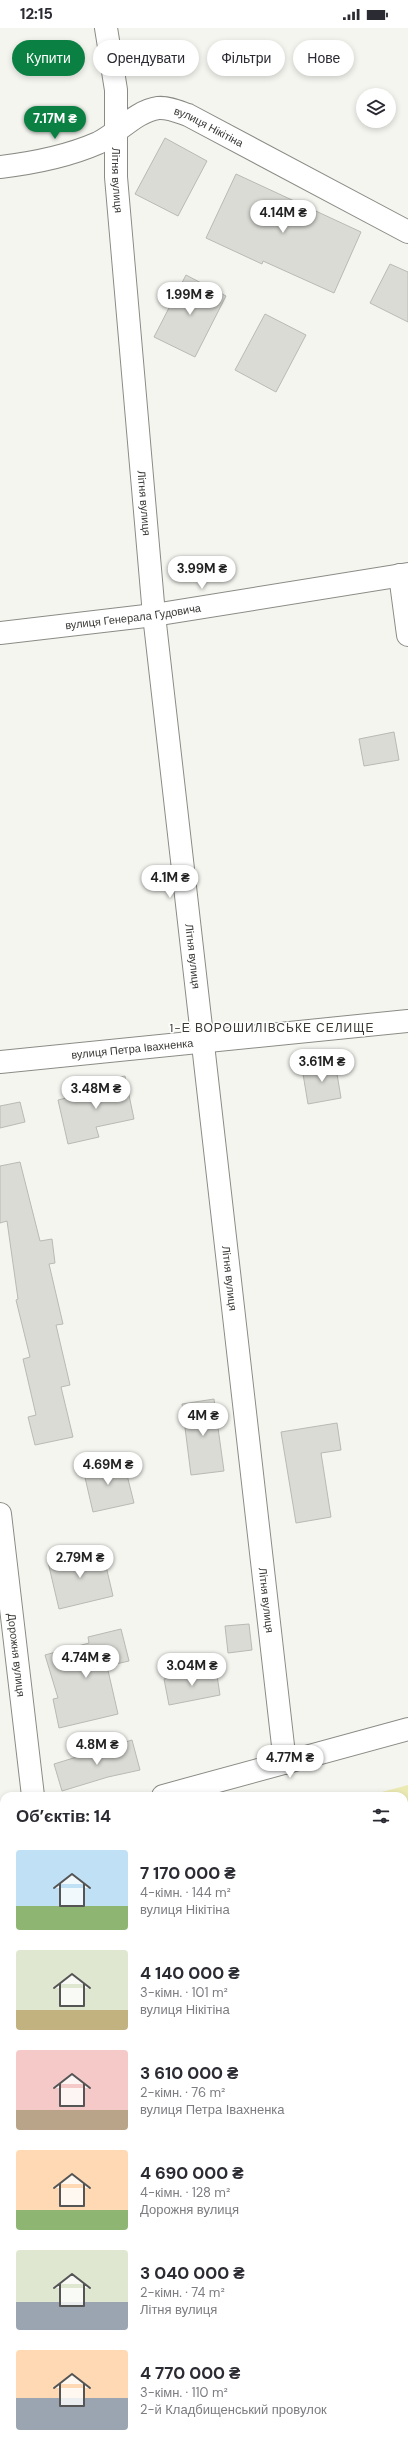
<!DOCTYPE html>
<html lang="uk">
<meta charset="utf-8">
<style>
:root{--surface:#fff;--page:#f2f2f3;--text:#2b2b33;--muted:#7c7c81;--accent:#0b8043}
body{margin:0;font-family:"DM Sans",sans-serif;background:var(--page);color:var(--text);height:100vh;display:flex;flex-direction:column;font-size:15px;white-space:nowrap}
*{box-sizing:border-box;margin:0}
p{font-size:13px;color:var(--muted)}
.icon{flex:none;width:22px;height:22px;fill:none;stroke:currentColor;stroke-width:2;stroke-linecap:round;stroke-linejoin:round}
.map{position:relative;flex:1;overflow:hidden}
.details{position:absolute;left:0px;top:1764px;width:408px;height:656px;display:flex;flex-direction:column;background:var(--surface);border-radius:12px 12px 0 0;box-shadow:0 2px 6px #0003}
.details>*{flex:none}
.banner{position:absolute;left:12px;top:12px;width:384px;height:36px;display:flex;gap:8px}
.buttons{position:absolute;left:356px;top:60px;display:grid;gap:8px}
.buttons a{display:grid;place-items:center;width:40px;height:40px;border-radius:50%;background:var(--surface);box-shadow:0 2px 6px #0003;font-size:20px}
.price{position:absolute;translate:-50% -34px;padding:0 9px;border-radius:14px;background:#fff;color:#222;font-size:13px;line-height:26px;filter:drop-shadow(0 1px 2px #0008)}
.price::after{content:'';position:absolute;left:50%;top:24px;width:12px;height:9px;margin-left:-6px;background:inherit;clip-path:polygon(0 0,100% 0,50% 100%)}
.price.current{background:var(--accent);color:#fff}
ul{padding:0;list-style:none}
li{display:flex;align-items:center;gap:12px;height:100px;padding:0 16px}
li span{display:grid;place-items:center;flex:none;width:112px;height:80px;border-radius:4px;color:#555}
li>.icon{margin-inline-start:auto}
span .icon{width:48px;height:48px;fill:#fffc;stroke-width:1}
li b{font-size:17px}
h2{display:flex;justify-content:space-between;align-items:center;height:48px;padding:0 16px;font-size:17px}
.chip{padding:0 14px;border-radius:18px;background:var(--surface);box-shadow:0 2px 6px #0003;font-size:14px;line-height:36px}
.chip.current{background:var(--accent);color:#fff}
.status{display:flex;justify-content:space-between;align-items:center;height:28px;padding:0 20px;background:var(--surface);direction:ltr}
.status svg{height:11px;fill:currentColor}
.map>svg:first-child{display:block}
.green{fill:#eceab3}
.building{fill:#dbdbd6;stroke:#babab4}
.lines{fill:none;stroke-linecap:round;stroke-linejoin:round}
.minor-casing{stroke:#8b8b86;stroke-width:24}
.minor{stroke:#fff;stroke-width:22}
.labels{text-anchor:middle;stroke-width:3;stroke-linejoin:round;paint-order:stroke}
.street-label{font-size:11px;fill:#383836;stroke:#fffffe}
.neighbourhood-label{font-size:12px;letter-spacing:1px;fill:#383836;stroke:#fffffe}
</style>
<div class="status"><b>12:15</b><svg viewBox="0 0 49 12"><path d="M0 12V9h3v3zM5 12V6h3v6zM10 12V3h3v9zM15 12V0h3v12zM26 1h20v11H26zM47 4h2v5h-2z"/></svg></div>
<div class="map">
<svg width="408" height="2420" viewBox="0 0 408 2420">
<rect width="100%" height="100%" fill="#f5f5f0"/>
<path class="green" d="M408,1757V2420H0V1865L4,1864V2416H404V1768H367Z"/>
<path class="building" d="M165,110L207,133L178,188L135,166Z
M236,146L361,204L334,265L263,233L262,236L206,210Z
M390,236L408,244V294L370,275Z
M186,247L226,268L195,329L154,309Z
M265,286L306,307L276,364L235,342Z
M394,704L399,732L364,738L359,711Z
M335,1034L341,1070L308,1076L302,1040Z
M125,1048L134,1091L96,1099L99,1109L68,1116L58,1072L103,1061L101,1053Z
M20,1074L25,1094L0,1100V1078Z
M20,1134L40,1213L52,1211L55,1235L49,1236L63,1296L56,1297L70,1357L61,1359L73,1409L35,1417L28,1389L36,1387L23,1331L30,1329L16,1272L18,1271L7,1193L0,1195V1138Z
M214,1371L224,1443L191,1447L182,1376Z
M337,1395L341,1422L321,1425L331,1489L296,1495L281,1404Z
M123,1431L134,1475L93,1484L83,1441Z
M102,1521L113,1568L59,1581L48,1534Z
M249,1596L252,1622L228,1625L225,1598Z
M121,1601L129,1633L107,1638L118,1686L59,1700L53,1671L58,1670L45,1627L89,1615L88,1609Z
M216,1641L220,1667L169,1677L164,1651Z
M132,1712L140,1742L108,1749L62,1763L54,1736Z"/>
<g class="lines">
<g class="minor-casing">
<g id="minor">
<path id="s1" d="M106,0L116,62V149L154,587L285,1735"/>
<path id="s2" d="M0,139C34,135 66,129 98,115C117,106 136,83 158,80C169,79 179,84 188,87L408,204"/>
<path d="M400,547L408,607"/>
<path id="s3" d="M0,605L154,587L408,546"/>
<path id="s4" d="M0,1034L408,993"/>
<path id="s5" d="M0,1486L33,1768"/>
<path d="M163,1768L408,1701"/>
<path d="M0,1811L4,1810"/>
</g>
</g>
<use href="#minor" class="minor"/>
</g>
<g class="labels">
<g class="street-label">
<text dy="4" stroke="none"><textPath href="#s2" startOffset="226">вулиця Нікітіна</textPath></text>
<text dy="4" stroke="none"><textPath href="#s1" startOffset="153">Літня вулиця</textPath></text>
<text dy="4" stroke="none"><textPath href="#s1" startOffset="477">Літня вулиця</textPath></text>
<text dy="4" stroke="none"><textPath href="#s3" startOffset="134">вулиця Генерала Гудовича</textPath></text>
<text dy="4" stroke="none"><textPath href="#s1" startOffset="933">Літня вулиця</textPath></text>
<text dy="4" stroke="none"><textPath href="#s4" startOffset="133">вулиця Петра Івахненка</textPath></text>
<text dy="4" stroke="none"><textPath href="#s1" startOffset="1257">Літня вулиця</textPath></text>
<text dy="4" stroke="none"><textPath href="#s1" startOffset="1581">Літня вулиця</textPath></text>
<text dy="4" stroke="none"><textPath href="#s5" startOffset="142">Дорожня вулиця</textPath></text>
</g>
<g class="neighbourhood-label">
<text x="272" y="1004">1-Е ВОРОШИЛІВСЬКЕ СЕЛИЩЕ</text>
</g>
</g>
</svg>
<div class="buttons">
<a><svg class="icon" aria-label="layers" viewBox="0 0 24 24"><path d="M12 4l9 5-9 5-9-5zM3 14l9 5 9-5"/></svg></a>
</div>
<b class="price current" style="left:55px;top:112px">7.17M ₴</b>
<b class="price" style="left:283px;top:206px">4.14M ₴</b>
<b class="price" style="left:190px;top:288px">1.99M ₴</b>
<b class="price" style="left:202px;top:562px">3.99M ₴</b>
<b class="price" style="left:170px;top:871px">4.1M ₴</b>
<b class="price" style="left:322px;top:1055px">3.61M ₴</b>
<b class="price" style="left:96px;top:1082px">3.48M ₴</b>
<b class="price" style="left:203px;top:1409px">4M ₴</b>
<b class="price" style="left:108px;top:1458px">4.69M ₴</b>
<b class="price" style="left:80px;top:1551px">2.79M ₴</b>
<b class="price" style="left:86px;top:1651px">4.74M ₴</b>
<b class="price" style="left:192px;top:1659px">3.04M ₴</b>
<b class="price" style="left:97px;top:1738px">4.8M ₴</b>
<b class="price" style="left:290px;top:1751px">4.77M ₴</b>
<div class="banner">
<a class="chip current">Купити</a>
<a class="chip">Орендувати</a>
<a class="chip">Фільтри</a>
<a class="chip">Нове</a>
</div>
<section class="details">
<h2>Об’єктів: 14<svg class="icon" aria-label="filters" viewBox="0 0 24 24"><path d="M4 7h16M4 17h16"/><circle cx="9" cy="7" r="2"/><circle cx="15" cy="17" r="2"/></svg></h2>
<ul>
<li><span style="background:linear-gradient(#bfe0f5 70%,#8fb573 0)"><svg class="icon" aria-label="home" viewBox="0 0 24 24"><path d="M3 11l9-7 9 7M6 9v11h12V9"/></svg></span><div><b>7 170 000 ₴</b><p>4-кімн. · 144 m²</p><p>вулиця Нікітіна</p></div></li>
<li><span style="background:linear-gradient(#dfe7d0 75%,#c2b280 0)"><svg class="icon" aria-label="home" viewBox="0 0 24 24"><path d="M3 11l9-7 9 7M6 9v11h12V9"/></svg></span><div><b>4 140 000 ₴</b><p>3-кімн. · 101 m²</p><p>вулиця Нікітіна</p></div></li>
<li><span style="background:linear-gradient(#f6c9c9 75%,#b9a48a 0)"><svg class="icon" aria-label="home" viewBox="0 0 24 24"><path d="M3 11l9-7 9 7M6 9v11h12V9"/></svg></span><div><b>3 610 000 ₴</b><p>2-кімн. · 76 m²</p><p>вулиця Петра Івахненка</p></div></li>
<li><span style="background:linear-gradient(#ffd9b3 75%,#8fb573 0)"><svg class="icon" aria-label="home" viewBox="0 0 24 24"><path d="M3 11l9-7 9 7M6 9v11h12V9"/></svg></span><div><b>4 690 000 ₴</b><p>4-кімн. · 128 m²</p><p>Дорожня вулиця</p></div></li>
<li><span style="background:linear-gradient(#dfe7d0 65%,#9aa5b1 0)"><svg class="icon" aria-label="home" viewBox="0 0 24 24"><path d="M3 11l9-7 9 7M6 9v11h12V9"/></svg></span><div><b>3 040 000 ₴</b><p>2-кімн. · 74 m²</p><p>Літня вулиця</p></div></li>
<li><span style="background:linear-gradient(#ffd9b3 60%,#9aa5b1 0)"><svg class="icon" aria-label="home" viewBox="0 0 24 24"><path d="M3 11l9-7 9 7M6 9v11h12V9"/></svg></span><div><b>4 770 000 ₴</b><p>3-кімн. · 110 m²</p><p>2-й Кладбищенський провулок</p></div></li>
</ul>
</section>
</div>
